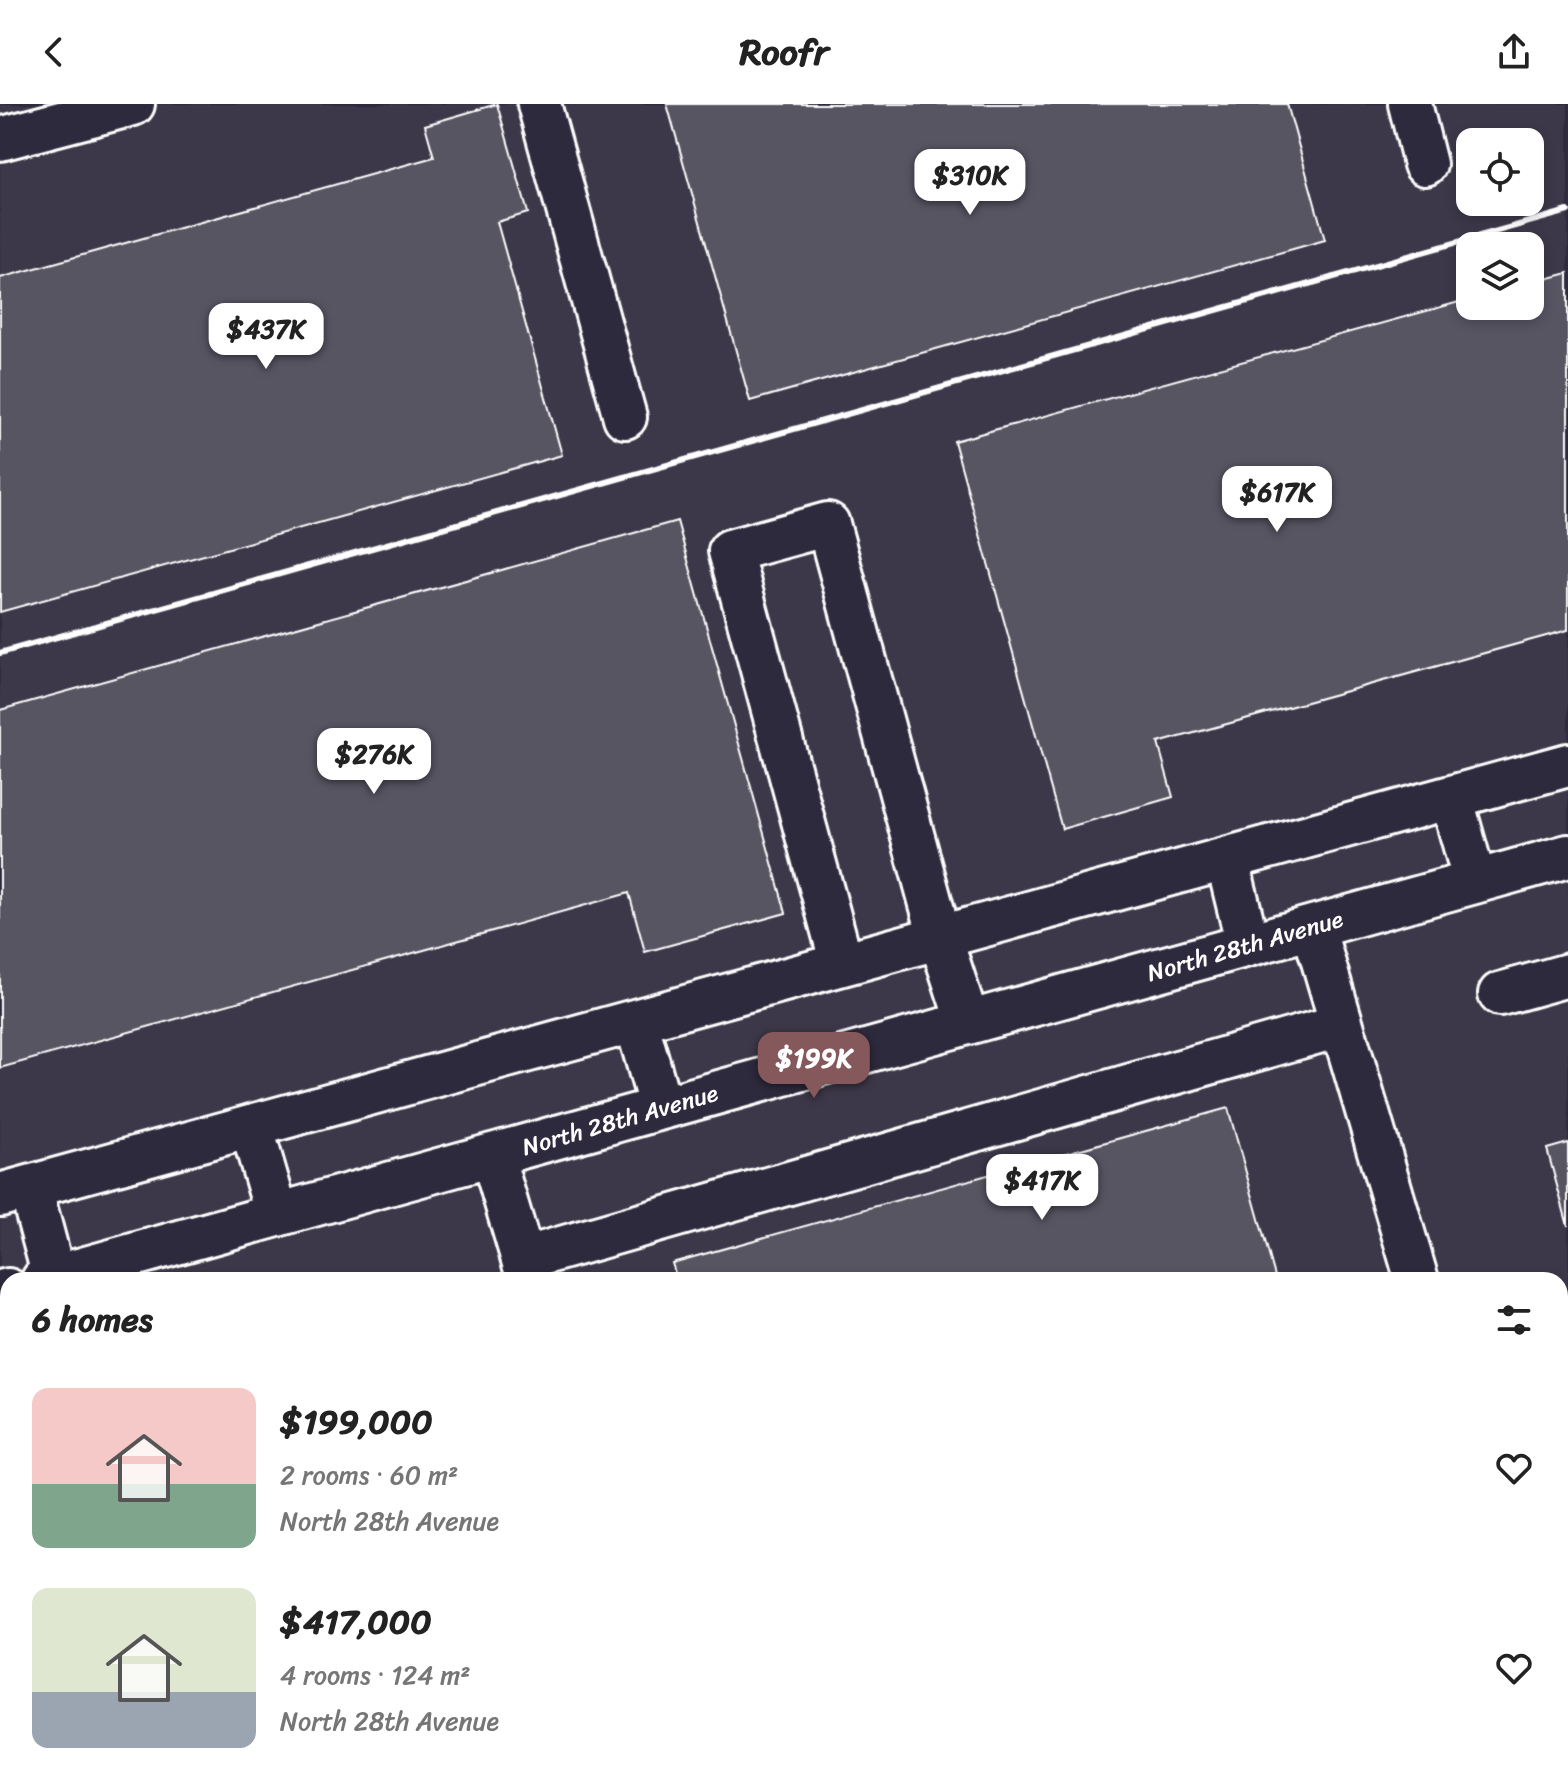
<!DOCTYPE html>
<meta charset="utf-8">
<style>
:root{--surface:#fff;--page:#f2f2f2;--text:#222;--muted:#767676;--accent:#85585c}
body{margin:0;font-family:Sriracha,sans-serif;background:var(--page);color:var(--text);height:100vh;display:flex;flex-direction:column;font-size:30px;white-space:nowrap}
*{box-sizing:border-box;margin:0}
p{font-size:26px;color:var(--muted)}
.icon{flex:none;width:44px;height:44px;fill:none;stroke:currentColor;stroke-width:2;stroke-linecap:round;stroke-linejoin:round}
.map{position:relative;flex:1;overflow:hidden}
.panel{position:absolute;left:0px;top:1168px;width:1568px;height:512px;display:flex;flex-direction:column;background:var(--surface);border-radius:24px 24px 0 0;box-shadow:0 4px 12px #0003}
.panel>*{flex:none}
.buttons{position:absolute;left:1456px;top:24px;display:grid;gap:16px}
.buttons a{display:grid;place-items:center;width:88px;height:88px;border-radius:16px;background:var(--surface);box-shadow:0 4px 12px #0003;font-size:40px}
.price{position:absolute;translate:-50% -68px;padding:0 18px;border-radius:16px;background:#fff;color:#222;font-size:26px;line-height:52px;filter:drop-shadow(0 2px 4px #0008)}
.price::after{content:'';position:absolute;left:50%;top:48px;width:24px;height:18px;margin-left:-12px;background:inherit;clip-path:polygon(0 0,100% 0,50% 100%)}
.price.selected{background:var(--accent);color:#fff}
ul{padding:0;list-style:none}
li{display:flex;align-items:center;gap:24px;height:200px;padding:0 32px}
li span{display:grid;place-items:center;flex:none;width:224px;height:160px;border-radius:16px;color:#555}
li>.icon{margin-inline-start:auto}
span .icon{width:96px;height:96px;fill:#fffc;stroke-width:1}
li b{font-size:34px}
h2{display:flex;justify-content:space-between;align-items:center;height:96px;padding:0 32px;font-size:34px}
header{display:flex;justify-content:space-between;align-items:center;height:104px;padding:0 32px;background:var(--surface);font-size:36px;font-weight:800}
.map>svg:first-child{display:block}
.built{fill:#3c3749;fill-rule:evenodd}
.green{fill:#464152;stroke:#a2a0a8;stroke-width:2}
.building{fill:#595564;stroke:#fff;stroke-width:2}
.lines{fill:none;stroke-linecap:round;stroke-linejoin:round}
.minor-casing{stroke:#fff;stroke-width:48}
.minor{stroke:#2f2a3d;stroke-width:42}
.rail{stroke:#fff;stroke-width:6}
.labels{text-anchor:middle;stroke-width:7;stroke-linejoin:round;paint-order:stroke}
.street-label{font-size:24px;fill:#fff;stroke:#2f2a3d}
</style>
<header><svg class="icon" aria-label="back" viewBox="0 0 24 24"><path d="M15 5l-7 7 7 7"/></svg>Roofr<svg class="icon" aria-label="share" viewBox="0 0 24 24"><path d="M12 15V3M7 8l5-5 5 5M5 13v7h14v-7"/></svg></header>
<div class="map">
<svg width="1568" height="1680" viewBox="0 0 1568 1680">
<rect width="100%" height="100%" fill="#2f2a3d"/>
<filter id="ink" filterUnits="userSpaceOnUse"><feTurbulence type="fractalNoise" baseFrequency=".0125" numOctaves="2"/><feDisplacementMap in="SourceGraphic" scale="16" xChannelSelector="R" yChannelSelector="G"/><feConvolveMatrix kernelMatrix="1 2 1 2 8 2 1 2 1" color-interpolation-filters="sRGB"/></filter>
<g filter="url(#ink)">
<path class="built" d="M0,0H1568V1680H44L41,1672H1560V1176H8V1564L0,1538ZM1470,38H1530V98H1470ZM1470,142H1530V202H1470Z"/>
<path class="green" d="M0,1538L8,1564V1672H41L44,1680H0Z"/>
<path class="building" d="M497,0L528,109L497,118L562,351L0,508V174L434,53L425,21Z
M667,0H1287L1325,136L750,297Z
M1568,169V526L1158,639L1173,693L1062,725L954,337L1470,195V202H1530V179Z
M677,417L786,809L645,848L629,789L0,964V606Z
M1228,1004L1276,1176H677L672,1159Z
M1568,1039V1122L1547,1045Z
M815,1672H1477L1479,1678L1471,1680H818Z"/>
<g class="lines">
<g class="minor-casing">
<path id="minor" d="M539,0L625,313
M1410,0L1425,60
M0,35L133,0
M1451,693L1475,778
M1227,755L1248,841
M1313,823L1417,1176
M842,860L730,447L828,420L940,833L968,919
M1500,890L1568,871
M636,917L661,1004
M251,1022L277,1111
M492,1051L529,1176
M30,1083L54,1173
M0,1091L1568,661
M523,1155L1342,921
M43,1176L1568,752
M0,1188L8,1186
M1560,1650L1567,1680
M644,1672L646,1680"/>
</g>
<use href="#minor" class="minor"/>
<path class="rail" d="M0,549L1568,107"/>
</g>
</g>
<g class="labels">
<g class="street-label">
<text transform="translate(1245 842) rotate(-16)" y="8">North 28th Avenue</text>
<text transform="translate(620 1016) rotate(-16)" y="8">North 28th Avenue</text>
</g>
</g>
</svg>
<div class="buttons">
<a><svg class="icon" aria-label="locate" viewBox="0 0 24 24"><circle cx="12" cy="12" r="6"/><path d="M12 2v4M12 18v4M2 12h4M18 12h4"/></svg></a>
<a><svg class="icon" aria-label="layers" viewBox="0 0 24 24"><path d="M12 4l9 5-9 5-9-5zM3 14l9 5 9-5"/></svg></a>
</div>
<b class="price" style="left:970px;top:113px">$310K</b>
<b class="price" style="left:266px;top:267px">$437K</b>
<b class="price" style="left:1277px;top:430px">$617K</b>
<b class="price" style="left:374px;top:692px">$276K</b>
<b class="price selected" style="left:814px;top:996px">$199K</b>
<b class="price" style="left:1042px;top:1118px">$417K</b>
<section class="panel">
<h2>6 homes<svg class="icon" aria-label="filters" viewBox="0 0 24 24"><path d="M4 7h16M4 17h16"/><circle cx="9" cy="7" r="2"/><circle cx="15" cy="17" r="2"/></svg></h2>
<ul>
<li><span style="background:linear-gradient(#f6c9c9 60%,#7fa58c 0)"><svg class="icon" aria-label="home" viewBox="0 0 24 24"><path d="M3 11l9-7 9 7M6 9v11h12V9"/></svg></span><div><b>$199,000</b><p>2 rooms · 60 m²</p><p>North 28th Avenue</p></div><svg class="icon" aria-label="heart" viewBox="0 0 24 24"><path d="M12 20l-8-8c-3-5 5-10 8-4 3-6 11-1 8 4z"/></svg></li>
<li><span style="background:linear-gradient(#dfe7d0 65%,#9aa5b1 0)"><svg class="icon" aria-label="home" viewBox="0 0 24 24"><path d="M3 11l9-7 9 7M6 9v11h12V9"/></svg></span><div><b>$417,000</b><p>4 rooms · 124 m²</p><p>North 28th Avenue</p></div><svg class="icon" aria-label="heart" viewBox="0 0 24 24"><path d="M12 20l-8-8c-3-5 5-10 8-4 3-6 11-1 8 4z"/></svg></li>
</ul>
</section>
</div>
